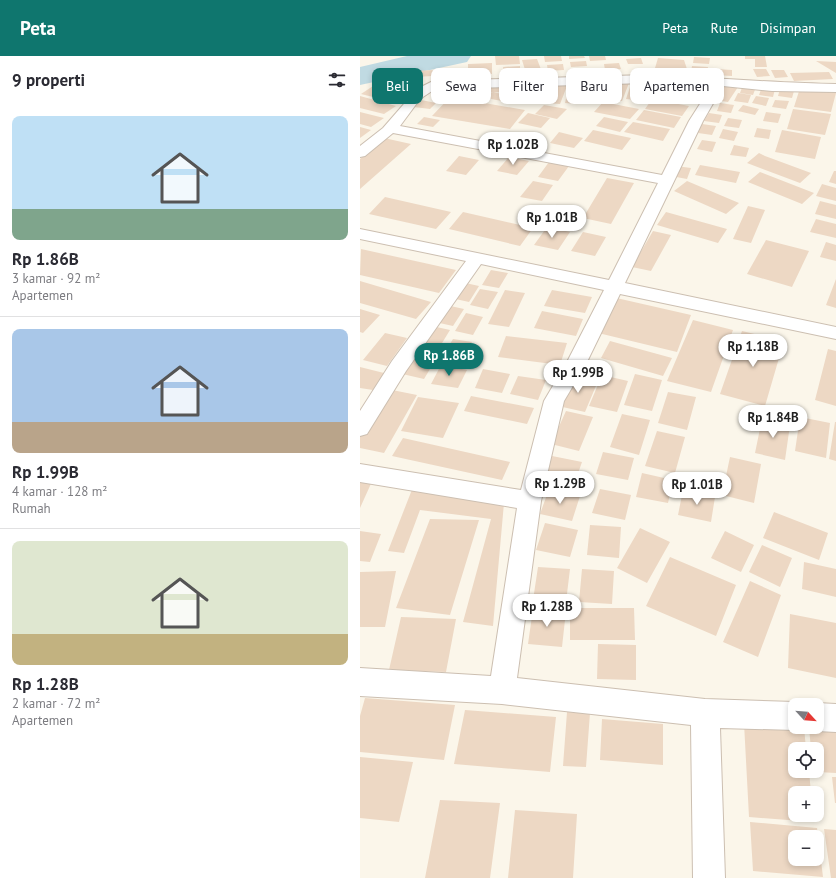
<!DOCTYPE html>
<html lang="id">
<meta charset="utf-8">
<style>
:root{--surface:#fff;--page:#f7f7f7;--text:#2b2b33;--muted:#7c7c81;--line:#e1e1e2;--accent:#0f766e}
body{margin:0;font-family:"PT Sans",sans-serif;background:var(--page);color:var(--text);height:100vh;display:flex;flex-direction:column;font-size:15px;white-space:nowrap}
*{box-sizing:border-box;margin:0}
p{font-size:13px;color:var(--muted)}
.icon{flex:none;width:22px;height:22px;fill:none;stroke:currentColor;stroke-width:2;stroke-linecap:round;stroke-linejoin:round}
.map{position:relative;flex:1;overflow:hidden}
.sheet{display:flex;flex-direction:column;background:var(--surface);width:360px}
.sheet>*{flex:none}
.guide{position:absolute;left:12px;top:12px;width:380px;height:36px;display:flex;gap:8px}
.needle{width:26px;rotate:116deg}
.fabs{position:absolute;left:428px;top:642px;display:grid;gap:8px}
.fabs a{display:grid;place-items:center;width:36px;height:36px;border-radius:8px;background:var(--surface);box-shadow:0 2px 6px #0003;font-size:20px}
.price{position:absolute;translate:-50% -34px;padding:0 9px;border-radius:14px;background:#fff;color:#222;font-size:13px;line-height:26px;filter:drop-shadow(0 1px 2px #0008)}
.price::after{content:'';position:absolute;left:50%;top:24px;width:12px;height:9px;margin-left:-6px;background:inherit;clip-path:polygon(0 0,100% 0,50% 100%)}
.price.on{background:var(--accent);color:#fff}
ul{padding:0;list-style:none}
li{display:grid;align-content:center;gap:8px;height:212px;padding:0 12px}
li+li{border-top:1px solid var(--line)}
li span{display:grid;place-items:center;height:124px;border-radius:8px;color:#555}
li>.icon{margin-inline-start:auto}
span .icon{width:72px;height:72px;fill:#fffc;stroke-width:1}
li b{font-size:17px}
h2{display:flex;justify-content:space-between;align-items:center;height:48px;padding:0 12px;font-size:17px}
.pill{padding:0 14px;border-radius:8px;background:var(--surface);box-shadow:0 2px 6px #0003;font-size:14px;line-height:36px}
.pill.on{background:var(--accent);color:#fff}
header{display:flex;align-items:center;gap:24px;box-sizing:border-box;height:56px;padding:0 20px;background:var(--accent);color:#fff}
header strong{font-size:19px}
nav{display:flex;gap:22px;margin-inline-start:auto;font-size:14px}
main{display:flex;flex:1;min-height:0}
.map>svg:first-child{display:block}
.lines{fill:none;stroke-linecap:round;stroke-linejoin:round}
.river{fill:#c0dae2;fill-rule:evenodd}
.building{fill:#edd8c4;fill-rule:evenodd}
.street-casing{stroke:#ccbfb1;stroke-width:2}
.street{fill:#fff;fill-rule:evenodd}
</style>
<header>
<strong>Peta</strong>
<nav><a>Peta</a><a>Rute</a><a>Disimpan</a></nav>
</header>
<main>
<section class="sheet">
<h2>9 properti<svg class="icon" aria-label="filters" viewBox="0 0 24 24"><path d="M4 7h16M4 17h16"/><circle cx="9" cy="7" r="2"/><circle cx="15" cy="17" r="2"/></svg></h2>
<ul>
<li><span style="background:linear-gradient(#bfe0f5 75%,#7fa58c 0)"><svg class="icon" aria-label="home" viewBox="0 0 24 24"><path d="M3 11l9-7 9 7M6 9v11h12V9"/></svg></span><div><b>Rp 1.86B</b><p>3 kamar · 92 m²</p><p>Apartemen</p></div></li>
<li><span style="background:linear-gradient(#a9c7e8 75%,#b9a48a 0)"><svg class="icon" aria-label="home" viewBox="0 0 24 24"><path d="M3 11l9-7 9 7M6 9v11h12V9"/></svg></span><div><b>Rp 1.99B</b><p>4 kamar · 128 m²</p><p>Rumah</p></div></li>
<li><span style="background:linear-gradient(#dfe7d0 75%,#c2b280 0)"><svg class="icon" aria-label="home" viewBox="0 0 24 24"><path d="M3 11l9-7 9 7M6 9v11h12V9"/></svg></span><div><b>Rp 1.28B</b><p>2 kamar · 72 m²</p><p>Apartemen</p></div></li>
</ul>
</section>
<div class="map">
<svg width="476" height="822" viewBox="0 0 476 822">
<rect width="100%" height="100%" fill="#fbf6ea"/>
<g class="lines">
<path class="river" d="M47,0H111L107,6L0,29V11Z"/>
</g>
<path class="building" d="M135,0H159L160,8L136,9Z
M184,0H201L202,5L185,6Z
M209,0H224L225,2L209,3Z
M229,0H245L246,4L230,5Z
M385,0H405L407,11H395V3H385Z
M334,1L350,2L349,8L333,7Z
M281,2L283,8H268L266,3Z
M298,2L324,4L328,16L295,12Z
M177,3L182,16L166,17L162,4Z
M226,5L227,10L211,11L210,6Z
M456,5L476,6V17Z
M132,7V18L108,19V8Z
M259,7L261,13L245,14L244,8Z
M203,8L204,14L188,15L187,9Z
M160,10V16L144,17L143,11Z
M332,10L348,11L347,17L331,16Z
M101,13V19L85,20V14Z
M356,13L372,14V20L355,19Z
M393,13H406L410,20L397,21Z
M73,14L72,20L56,21V15Z
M411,14H424L428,21L415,22Z
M469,16L473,23L434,25L430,17Z
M26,19L62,28L51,36L15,26Z
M249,25L269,27L262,45L242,44Z
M272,25L292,27L286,45L266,43Z
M303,25L323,27L318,45L297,43Z
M327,26L347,28L343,46L322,44Z
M182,28L207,30L200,48L173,46Z
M214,28L226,29L225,38H220L218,48L205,47L207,38H211Z
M231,28H244L242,37H229Z
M128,29L172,31L170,37L126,36Z
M364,29L378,31L368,46L355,44Z
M383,29L396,31L393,39L380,37Z
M13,30L49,39L37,47L1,38Z
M81,30L96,32L90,38L74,36Z
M402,31L415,33L413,41L399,39Z
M440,32L476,37L471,56L434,51Z
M420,33L434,35L432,42L418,40Z
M107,34L123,37L117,43L101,40Z
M132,36L148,39L142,45L126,42Z
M378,37L391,39L388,47L374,45Z
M228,38H240L239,48L225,47Z
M153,39L169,42L164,48L148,45Z
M0,40L36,50L24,58L0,52Z
M396,40L409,42L406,50L392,47Z
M90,41L165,54L150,73L72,60Z
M292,43L329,50L322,60L285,53Z
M61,44L76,47L70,53L54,51Z
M415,44L429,45L426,53L412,51Z
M243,46L279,53L270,63L234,56Z
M360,47L374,49L371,57L357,55Z
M184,49L207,53L197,63L175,58Z
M383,49L399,53L395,59L378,55Z
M433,53L471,58L465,79L427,73Z
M284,54L321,61L314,72L276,64Z
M0,56L24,62L11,71L0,68Z
M406,56L421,58L418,67L403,65Z
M168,57L190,62L181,72L158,67Z
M349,57L362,59L359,67L344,65Z
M64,61L80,64L73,71L57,68Z
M244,61L268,66L260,76L236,70Z
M368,62L382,64L379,72L364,70Z
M273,66L310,73L303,85L264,76Z
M342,68L356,70L352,79L338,77Z
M0,71L11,74L0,82Z
M397,72L411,74L409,83L394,81Z
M363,73L378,76L374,85L359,82Z
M233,74L271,82L262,94L224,85Z
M422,74L461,81L455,103L415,96Z
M199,76L223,82L214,92L190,87Z
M24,82L51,88L0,133V103Z
M342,84L356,86L352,96L337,93Z
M374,89L389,92L386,101L370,99Z
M399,97L405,100L451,117L440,127L387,107Z
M99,100L119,104L106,119L86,115Z
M149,101L169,105L157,119L137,115Z
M189,106L209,110L198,125L178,121Z
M340,109L380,116L376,127L335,119Z
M316,110L331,112L327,123L311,120Z
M474,115H476V128L469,126Z
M400,116L454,137L442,148L388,126Z
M247,122L274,127L251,168L223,162Z
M173,125L193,129L182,145L160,141Z
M327,125L379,147L366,158L314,135Z
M462,128L476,132V145L456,140Z
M25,141L91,156L76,173L9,158Z
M460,145L476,149V163L455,158Z
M388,150L405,154L391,187L373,183Z
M103,156L173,172L160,190L89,173Z
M306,156L367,173L358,187L297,169Z
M456,163L476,168V182L450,176Z
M187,171L210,176L198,194L174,189Z
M293,175L311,179L291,215L272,211Z
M223,176L246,181L235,200L211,195Z
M406,184L449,195L432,231L387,218Z
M466,186L476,189V205L460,201Z
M1,193L96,214L79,237L0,219Z
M131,214L148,217L139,232L122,229Z
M476,223V252L466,249Z
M0,225L71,246L56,263L0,247Z
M101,226L119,230L109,246L91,242Z
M120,233L138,236L128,253L110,249Z
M145,234L165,237L149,271L128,268Z
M192,234L232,241L225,257L184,250Z
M252,241L331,259L317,296L234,276Z
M86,249L104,253L93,270L75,266Z
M0,253L20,259L3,277L0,276Z
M182,255L223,263L216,280L174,272Z
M106,257L123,261L113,279L95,275Z
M333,264L373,274L351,336L307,325Z
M72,270L90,274L79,292L60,288Z
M382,275L424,285L405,350L360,338Z
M25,277L47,282L27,310L3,304Z
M146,280L207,287L200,309L138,301Z
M93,283L112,286L100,306L82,301Z
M250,285L312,302L303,320L241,302Z
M468,293L476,295V350L455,344Z
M52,296L76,303L64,323L38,317Z
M81,309L107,314L98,332L71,328Z
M0,311L24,317L13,334L0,332Z
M123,313L150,318L142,337L115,332Z
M275,318L302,324L292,355L264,349Z
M212,319L238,325L225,356L198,350Z
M242,319L268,325L257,356L229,350Z
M158,320L186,324L178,344L150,338Z
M27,333L57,339L24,397L0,392V377Z
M308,336L336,341L327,374L298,367Z
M111,340L174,352L167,368L104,355Z
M58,341L99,347L83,382L41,375Z
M206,355L233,361L219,395L191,388Z
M262,358L290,364L279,399L250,391Z
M440,361L470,367L466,402L435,395Z
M402,363L430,369L425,404L395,397Z
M475,366H476V405L469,403Z
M297,375L325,381L315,417L285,410Z
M43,382L150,406L142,424L32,400Z
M243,396L274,402L268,424L236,418Z
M192,400L222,406L214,429L183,423Z
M370,401L401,408L394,447L362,439Z
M282,417L313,424L308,447L276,441Z
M0,419L14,421L0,452Z
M53,431L144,447L133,570L103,566L131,463L60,454L44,497L28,495Z
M189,433L220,440L212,465L180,458Z
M240,433L271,439L265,464L232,457Z
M323,434L355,441L351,466L318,459Z
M414,456L468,477L459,504L403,482Z
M70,463L119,464L90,559L36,552Z
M185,467L218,474L210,501L176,494Z
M230,469L261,471L259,502L227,499Z
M280,472L310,486L287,527L257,512Z
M0,475L21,478L10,506L0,505Z
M365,475L394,489L381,516L351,502Z
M402,489L432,502L420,531L389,516Z
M310,501L376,529L356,580L286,550Z
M444,506L476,513V541L442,533Z
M178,511L210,513L206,546L173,544Z
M222,513L254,515L252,548L219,546Z
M36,515L25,571H0V516Z
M390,525L421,539L398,601L363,586Z
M210,552H274L275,584H210Z
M173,553L206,555L202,591L168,588Z
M430,558L476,567V622L428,612Z
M41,561L96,563L86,616L29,614Z
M238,588L276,589V624L237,623Z
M5,642L95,649L84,704L0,696V660Z
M105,654L196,661L190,716L94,708Z
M207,656L230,657L226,711L203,710Z
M242,663L303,668V709L240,704Z
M384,667L444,671L446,693H435V715H449L451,737H435V759H453L454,766L389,761Z
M449,672L476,674V717L457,716V693H451Z
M0,701L53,706L39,766L0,762Z
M472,721H476V747H475Z
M80,744L140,747L130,822H65Z
M155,754L217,758L213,822H148Z
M390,766L457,772L463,821L393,815ZM435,781H457V803H435Z
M464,773L476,774V822H471Z"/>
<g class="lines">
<g class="street-casing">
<path id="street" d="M287,19C350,21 413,27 476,28V36L412,35L363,30L343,65L265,227L476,271V283L260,238L226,308L204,345L181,445L157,622L345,643L435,646L442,649H435V671H442L435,674L360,672L365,822H333L331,669L142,648L0,640V612L131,620L157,452L0,426V408L161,434L184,345L207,306L244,234L121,208L46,315L7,378L0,380V355L32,305L106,205L0,183V173L249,224L298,127L33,77L5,100L0,101V90L23,72L57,33L73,25ZM287,27L352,29L329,65L302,119L40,70L60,43L75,33Z
M457,647L476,648V676L457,675L447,671H457V649H452Z"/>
</g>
<use href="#street" class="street"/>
</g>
</svg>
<div class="fabs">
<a><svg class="needle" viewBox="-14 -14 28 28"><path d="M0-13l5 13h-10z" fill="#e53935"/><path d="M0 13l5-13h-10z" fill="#7c7c81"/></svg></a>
<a><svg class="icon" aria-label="locate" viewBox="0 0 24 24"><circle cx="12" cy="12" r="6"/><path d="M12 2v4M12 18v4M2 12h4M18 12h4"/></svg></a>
<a>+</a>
<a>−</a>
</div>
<b class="price" style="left:153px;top:110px">Rp 1.02B</b>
<b class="price" style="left:192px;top:183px">Rp 1.01B</b>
<b class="price" style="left:393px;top:312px">Rp 1.18B</b>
<b class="price on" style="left:89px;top:321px">Rp 1.86B</b>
<b class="price" style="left:218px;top:338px">Rp 1.99B</b>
<b class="price" style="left:413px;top:383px">Rp 1.84B</b>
<b class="price" style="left:200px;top:449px">Rp 1.29B</b>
<b class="price" style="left:337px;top:450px">Rp 1.01B</b>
<b class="price" style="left:187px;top:572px">Rp 1.28B</b>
<div class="guide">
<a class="pill on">Beli</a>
<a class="pill">Sewa</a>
<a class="pill">Filter</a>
<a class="pill">Baru</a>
<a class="pill">Apartemen</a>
</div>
</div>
</main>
